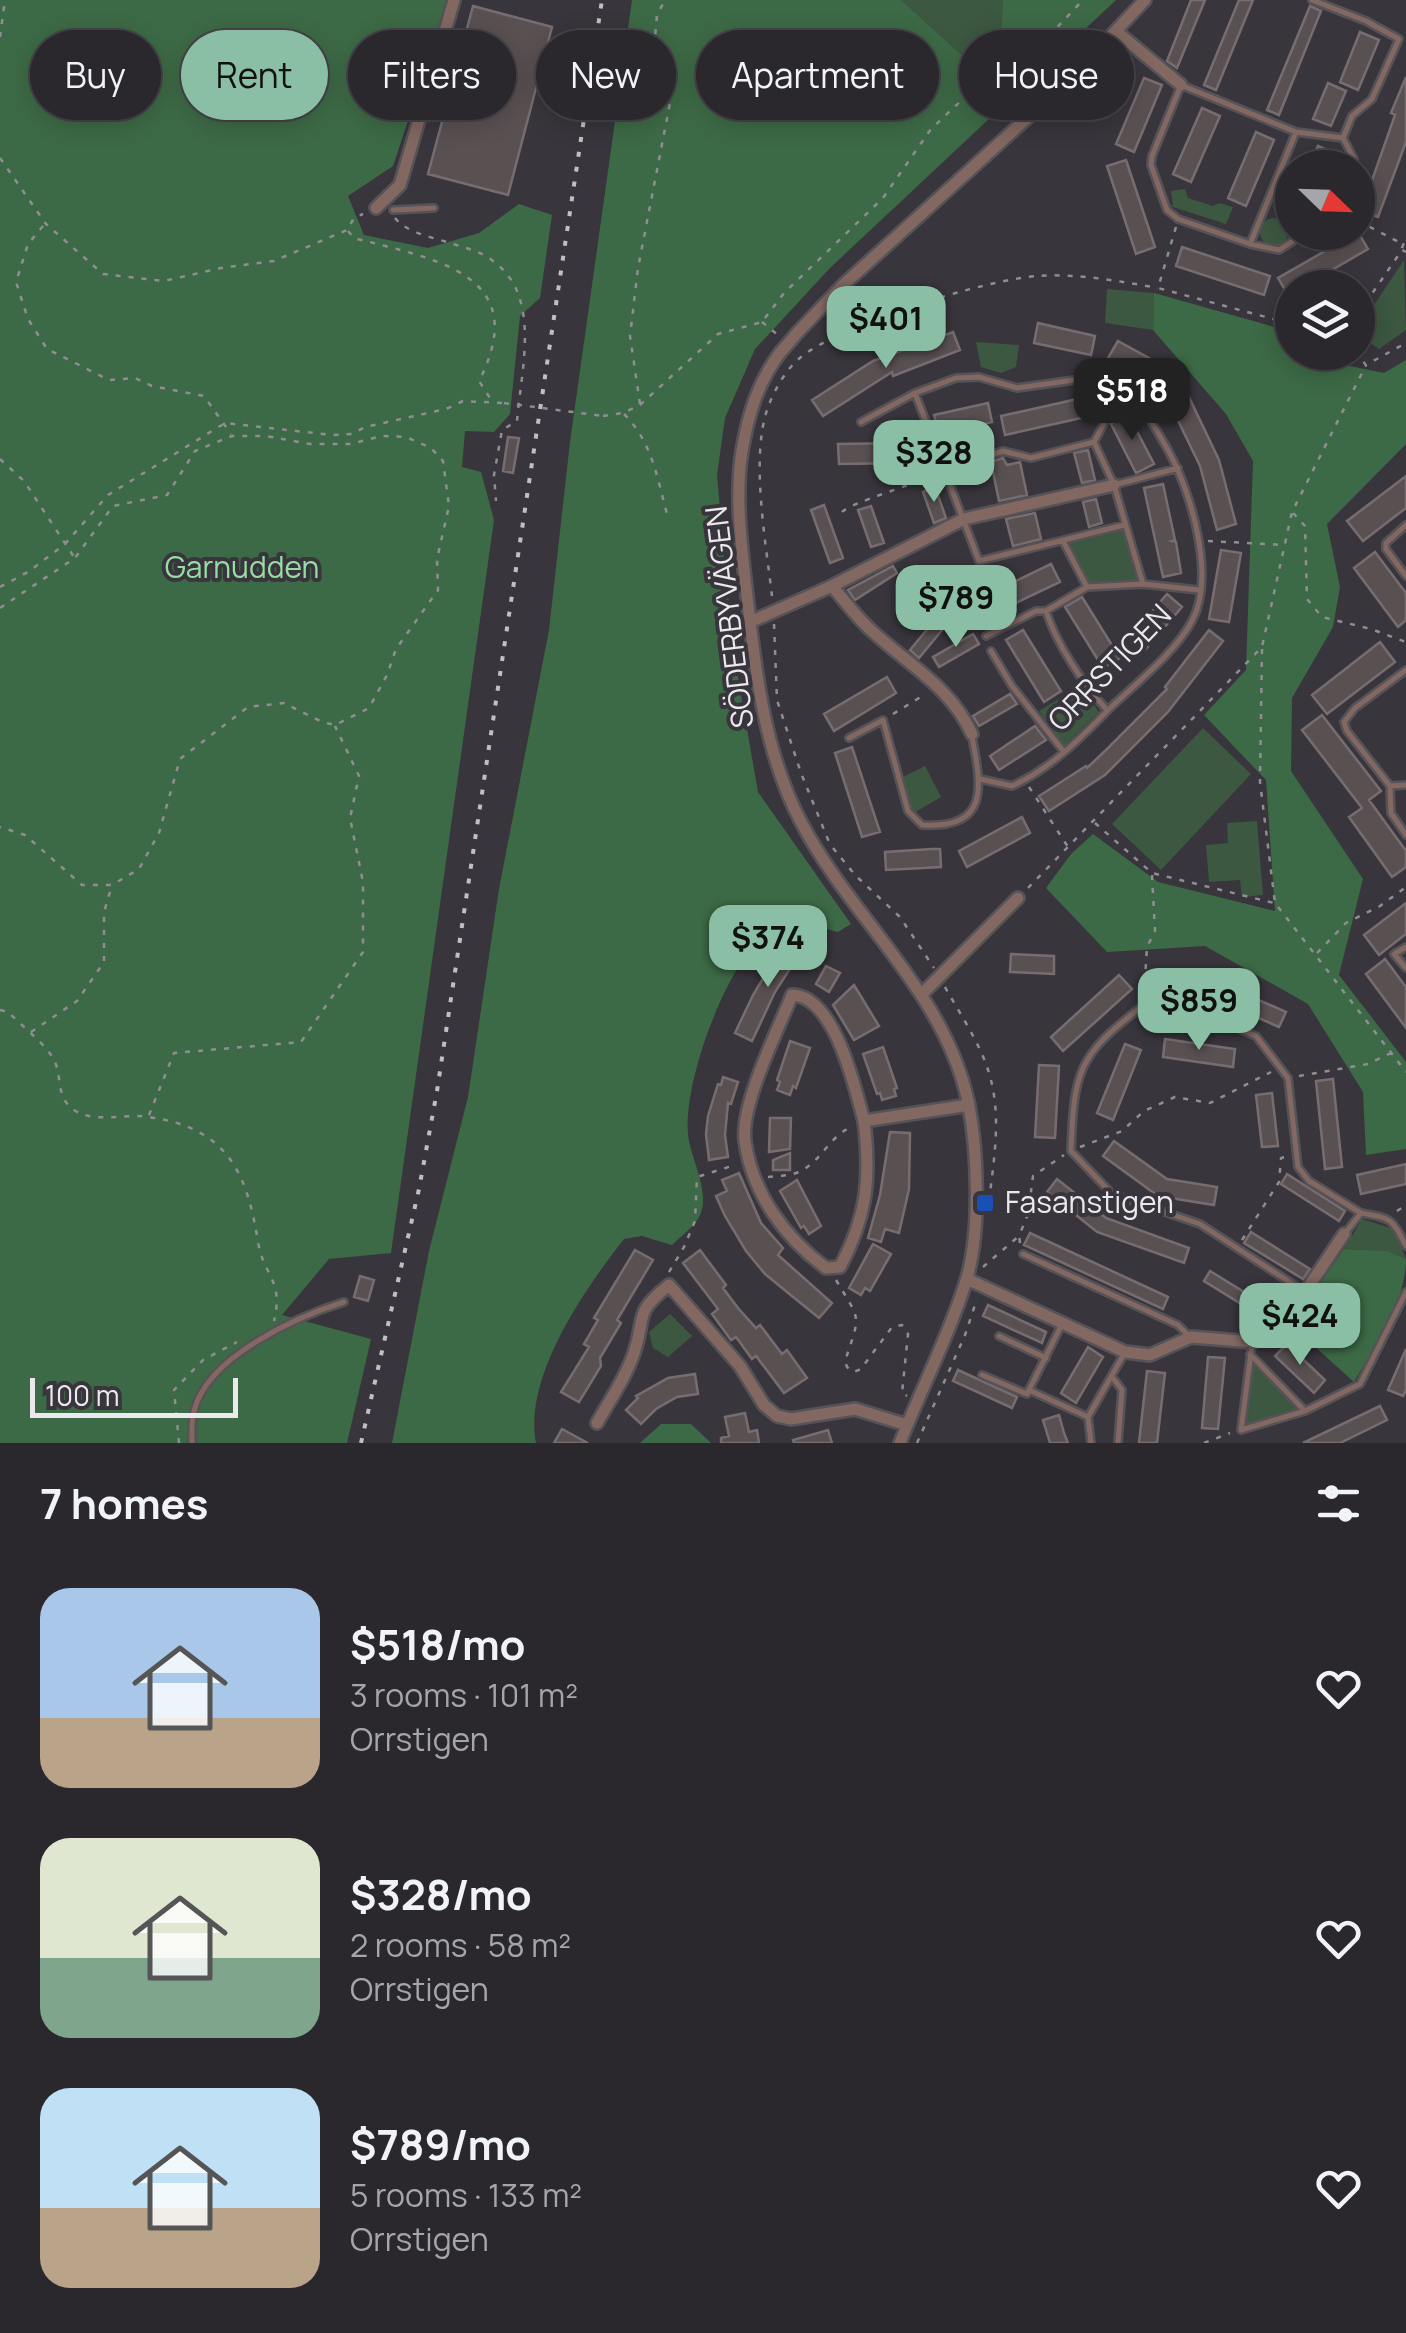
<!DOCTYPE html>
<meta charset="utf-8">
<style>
:root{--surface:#2a282d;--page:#323035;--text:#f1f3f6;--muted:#a5a6aa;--line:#464449;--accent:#8abfa5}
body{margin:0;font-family:Manrope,sans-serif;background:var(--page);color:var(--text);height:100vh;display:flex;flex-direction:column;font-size:38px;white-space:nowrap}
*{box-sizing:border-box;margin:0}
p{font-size:32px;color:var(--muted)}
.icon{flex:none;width:55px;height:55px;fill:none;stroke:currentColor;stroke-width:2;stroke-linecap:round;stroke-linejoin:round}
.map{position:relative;height:1443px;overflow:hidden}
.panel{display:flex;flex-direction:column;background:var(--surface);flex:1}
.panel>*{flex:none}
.banner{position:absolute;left:30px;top:30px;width:1348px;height:90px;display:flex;gap:20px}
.needle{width:65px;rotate:113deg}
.fabs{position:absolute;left:1275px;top:150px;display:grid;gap:20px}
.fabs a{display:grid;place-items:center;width:100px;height:100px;border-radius:50%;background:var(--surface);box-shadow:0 5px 25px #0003,0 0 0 2px var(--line);font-size:50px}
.scale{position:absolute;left:30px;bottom:25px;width:208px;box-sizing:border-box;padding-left:10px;border:5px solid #ebe9ee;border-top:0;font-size:28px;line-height:35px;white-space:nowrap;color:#ebe9ee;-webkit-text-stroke:8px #38353c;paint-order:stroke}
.price{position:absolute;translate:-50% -85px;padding:0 22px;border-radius:20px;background:var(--accent);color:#111;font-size:32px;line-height:65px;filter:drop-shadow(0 2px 5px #0008)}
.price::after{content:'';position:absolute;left:50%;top:60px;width:30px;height:22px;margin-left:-15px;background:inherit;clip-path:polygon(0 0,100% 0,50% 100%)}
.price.on{background:#222;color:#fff}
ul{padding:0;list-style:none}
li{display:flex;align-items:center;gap:30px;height:250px;padding:0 40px}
li span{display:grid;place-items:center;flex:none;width:280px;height:200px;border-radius:30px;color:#555}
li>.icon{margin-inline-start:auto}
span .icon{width:120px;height:120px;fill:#fffc;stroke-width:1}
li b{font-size:42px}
h2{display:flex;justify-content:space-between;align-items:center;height:120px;padding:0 40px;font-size:42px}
.tag{padding:0 35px;border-radius:45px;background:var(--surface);box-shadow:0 5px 25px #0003,0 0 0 2px var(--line);font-size:35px;line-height:90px}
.tag.on{background:var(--accent);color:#111}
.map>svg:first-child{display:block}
.green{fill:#3c5841}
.forest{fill:#3d6a46}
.building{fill:#595052;stroke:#776d70;stroke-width:2.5}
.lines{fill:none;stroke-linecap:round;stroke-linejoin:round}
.lane-casing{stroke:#555258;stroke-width:10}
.street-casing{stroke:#555258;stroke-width:16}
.path{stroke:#908d93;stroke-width:2.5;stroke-dasharray:5 8;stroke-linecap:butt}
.lane{stroke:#826861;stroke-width:5}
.street{stroke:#826861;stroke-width:11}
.rail{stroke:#c1bfc4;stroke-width:4;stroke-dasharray:5 10;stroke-linecap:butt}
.street-bridge-casing{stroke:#555258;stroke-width:16;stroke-linecap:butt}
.path-bridge{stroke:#908d93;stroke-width:2.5;stroke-dasharray:5 8;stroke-linecap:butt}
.street-bridge{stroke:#826861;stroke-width:11}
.transit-dot{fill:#1a4fb4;stroke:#38353c;stroke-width:4}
.labels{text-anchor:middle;stroke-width:8;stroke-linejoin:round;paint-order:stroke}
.park-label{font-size:30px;fill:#97dda3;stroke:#38353c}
.street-label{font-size:30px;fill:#ebe9ee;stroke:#38353c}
.poi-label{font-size:30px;fill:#ebe9ee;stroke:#38353c;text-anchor:start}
</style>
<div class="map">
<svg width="1406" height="1443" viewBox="0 0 1406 1443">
<rect width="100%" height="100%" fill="#38353c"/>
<path class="green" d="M901,0H1003L1001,31L973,65Z
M1185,189L1188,198L1213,206L1219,203L1233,207L1226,224L1170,206L1173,205L1171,191Z
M1260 232a14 14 0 1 1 28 0a14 14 0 1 1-28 0Z
M1404,260L1406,330L1379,349L1358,335V329Z
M1107,289L1154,293L1153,330L1105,323Z
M976,342L1019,345L1016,367L1001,373L981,367Z
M1124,525L1143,584L1087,587L1062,540Z
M1080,686L1099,712L1064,746L1039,711Z
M1203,728L1251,774L1161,870L1112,824Z
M925,766L941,797L912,814L901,778Z
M1257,821L1263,895L1242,897L1240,880L1209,882L1206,845L1228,843L1227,823Z
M1362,1219L1394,1229L1406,1259L1388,1251L1344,1249Z
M670,1314L692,1336L668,1357L653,1348L649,1332Z
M1250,1354L1305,1411L1241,1430Z"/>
<path class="forest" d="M0,0H448L393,166L348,196L364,235L428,248L479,233L519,204L552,215L540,298L520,316L510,414L494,432L465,431L462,467L481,472L494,520L391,1253L329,1259L282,1315L371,1339L347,1443H0Z
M632,0H901L973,65L1001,31L1003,0H1116L830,268L755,349L725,418L717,475L727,589L738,677L758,792L851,924L838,932C818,927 789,917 770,930C727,960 683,1082 688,1134C690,1158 712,1194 699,1217C694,1227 680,1237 672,1245L642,1236L624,1239C585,1289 523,1377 536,1443H392L429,1251L468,1097L499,889L549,630L570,442Z
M1154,293L1292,332V352L1341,353L1350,366L1384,373L1406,360V444L1327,524L1340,587L1333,627L1292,698L1291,771L1363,879L1339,975L1406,1062V1149L1366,1155L1363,1092L1308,1004L1205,946L1107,952L1046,888L1071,854L1093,834L1158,882L1275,911L1266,780L1204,715L1246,670L1253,461L1226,414L1153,330Z
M1344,1249L1388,1251L1406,1259C1406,1301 1375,1346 1354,1382L1291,1325Z
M661,1424H691L711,1443H640Z"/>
<path class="building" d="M1191,0H1205L1177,68L1167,61Z
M1239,0H1253L1216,90L1204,85Z
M473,6L552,27L508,195L428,174Z
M1310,6L1321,11L1279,115L1267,110Z
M1360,32L1379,40L1358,90L1340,82Z
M1406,77V142L1378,217L1363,211V206L1395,115L1391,113Z
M1144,78L1162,85L1134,152L1116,144Z
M1328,83L1346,91L1331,126L1313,119Z
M1202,108L1220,116L1191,182L1173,174Z
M1256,132L1274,140L1246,206L1228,198Z
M1318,146L1336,154L1330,168H1309Z
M1126,160L1155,247L1136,254L1107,166Z
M1358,232L1368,249L1301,288H1292V293L1288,295L1278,278Z
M1182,247L1270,276L1264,295L1176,266Z
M1038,323L1095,336L1091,355L1034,343Z
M953,332L960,350L893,376L892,372L823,416L812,400L873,361Z
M1118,341L1169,369L1160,387L1108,358Z
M1090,392L1095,415L1005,435L1001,416L1082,398L1079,411Z
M1188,395L1219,460L1236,524L1217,530L1200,466L1170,404Z
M988,403L992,422L939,434L934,415Z
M1127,412L1154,464L1136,473L1111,424Z
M508,437L519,438L513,473L503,471Z
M903,443H910V463L839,464L838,444Z
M1088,450L1095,480L1082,483L1074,453Z
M1003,458L1007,465L1020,462L1027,495L999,501L991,462Z
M1406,476V508L1363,541L1347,521Z
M1163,484L1175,540L1172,541L1176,542L1181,573L1163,577L1144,488Z
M935,487L946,518L934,523L923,492Z
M1096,499L1102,523L1089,527L1083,502Z
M824,505L843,558L830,563L811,510Z
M871,506L884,543L871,547L858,510Z
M1035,513L1041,539L1013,546L1006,519Z
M1221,550L1241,553L1229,622L1209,619Z
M1375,552L1406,593V620L1398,627L1354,568Z
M1051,564L1060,582L995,613L987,595Z
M893,566L897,573L855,600L848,590Z
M1167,594L1182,607L1145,650L1130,637Z
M1082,597L1120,658L1103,668L1065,607Z
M939,615L948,623L919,658L910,650Z
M1023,630L1061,691L1044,702L1006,640Z
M1209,630L1223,641L1168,712L1105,775L1049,811L1039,796L1086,766L1087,768L1106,750L1167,689L1165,687Z
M973,634L979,644L939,667L933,657Z
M1380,642L1395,662L1327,714L1312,695Z
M887,677L896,693L834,731L824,714Z
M1010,694L1017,704L979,726L973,716Z
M1322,715L1381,791L1369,800L1406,851V867L1392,877L1349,817L1362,808L1302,730Z
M1035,726L1046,740L999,770L990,756Z
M852,747L880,832L862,837L835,753Z
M1022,817L1030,833L967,867L959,851Z
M932,849H940L941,867L886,870L885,852Z
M1406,903V934L1379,955L1364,935Z
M788,938L804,947L775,992L752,1041L735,1033L753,995L768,970L771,972Z
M1011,954L1054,956V974L1010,972Z
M1385,959L1406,987V1028L1366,974Z
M826,966L840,973L829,992L816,984Z
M1152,972H1173L1166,989H1152Z
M1175,972H1204V989H1173Z
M1119,975L1132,989L1063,1051L1051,1037Z
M1220,983L1286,1012L1279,1027L1213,998Z
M854,985L879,1026L854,1040L833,1005Z
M1165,1039L1235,1049L1233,1067L1163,1057Z
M790,1041L810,1048L796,1088L793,1086L790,1095L777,1090L780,1082L777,1080Z
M1125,1044L1141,1050L1113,1120L1097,1113Z
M883,1047L897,1088L894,1089L896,1096L882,1100L880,1093L877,1094L863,1054Z
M1039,1065L1059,1066L1055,1138L1035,1137Z
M723,1077L738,1082L731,1104L728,1103L725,1135L728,1157L709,1160L706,1134L708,1116L718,1084L721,1085Z
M1333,1079L1342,1167L1325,1169L1316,1081Z
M1272,1093L1278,1146L1262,1147L1256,1095Z
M770,1118H791L790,1149L769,1152Z
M890,1132L910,1133L909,1189L899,1233L885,1229L881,1242L868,1238L880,1195Z
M1114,1141L1167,1179L1217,1187L1214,1205L1158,1196L1103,1156Z
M790,1153V1170H773V1160Z
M1406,1164V1184L1361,1194L1357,1175Z
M739,1173L761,1223L783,1248L778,1255L832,1303L819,1318L765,1274L746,1251L725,1216L716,1196L727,1191L722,1180Z
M1287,1174L1345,1211L1339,1221L1281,1184Z
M1057,1179L1106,1218L1189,1248L1184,1263L1097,1232L1047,1192Z
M797,1180L821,1226L809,1234L804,1226L801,1228L780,1191Z
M1251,1232L1310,1269L1303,1279L1244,1243Z
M1030,1233L1168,1297L1163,1309L1024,1245Z
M873,1244L891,1254L870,1291L865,1288L861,1295L849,1288Z
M635,1250L653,1260L617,1320L621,1323L600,1358L601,1366L579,1402L561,1392L589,1347L584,1344L598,1320L594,1318Z
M700,1250L726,1285L723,1288L738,1308L756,1328L760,1325L782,1354L787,1350L807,1378L784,1393L756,1356L752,1359L736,1337L731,1340L712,1314L718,1309L683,1263Z
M1210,1271L1278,1313L1272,1323L1204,1281Z
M360,1276L374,1280L368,1301L354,1297Z
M988,1305L1046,1332L1042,1343L983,1316Z
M1287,1344L1325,1380L1314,1393L1275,1356Z
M1088,1347L1103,1357L1076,1403L1061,1393Z
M1406,1349V1390L1403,1396L1388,1390Z
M1208,1357L1225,1358L1218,1429L1202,1428Z
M958,1370L1017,1397L1012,1408L953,1381Z
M1147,1371L1165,1373L1157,1443H1139Z
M695,1374L698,1394L677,1397L656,1409L641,1424L626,1410L638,1398L636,1396L668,1378Z
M1380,1406L1387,1420L1340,1443H1303Z
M745,1413L749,1432L757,1430L759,1443H721V1438L729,1436L725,1417Z
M1059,1415L1064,1433L1068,1443H1050L1043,1420Z
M562,1429L588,1443H554Z
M828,1430L832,1443H794L793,1440Z"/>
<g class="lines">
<g class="lane-casing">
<path id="lane" d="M1312,0L1366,21L1399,39
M1352,168L1354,159L1343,138L1352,116L1372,99L1399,39
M393,210L434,208
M1307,232L1279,250L1250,244L1178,219L1167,210L1151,165L1152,156L1181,85L1296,132L1343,138
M1250,244L1296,132
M915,393L979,561L1124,525
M861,422L915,393L956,378L979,377L1017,388L1096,377C1134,389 1151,419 1169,452C1191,492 1216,577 1192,621C1175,653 1134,685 1108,710C1080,739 1050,769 1012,786L980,779
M1094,442L1114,485L1143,584
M947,469L1003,451L1031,458L1094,442L1122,390
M1114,485L1178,468
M1406,525L1386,543V549L1406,576
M1063,541L1087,587
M1046,611C1057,645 1083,684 1107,710
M986,636L1036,611H1046L1087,587L1143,584L1199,590
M991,651L1012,686L1064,752
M1406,670L1355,708L1344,722L1347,731L1390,786L1391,813L1406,835
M849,738L883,720L908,811L922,825C989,829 982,788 972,737
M1390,786L1406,785
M1406,947L1394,954L1406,968
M1361,1213C1391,1218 1392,1218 1406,1246
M1023,1254L1178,1325L1188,1335
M1305,1292L1200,1224L1112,1194L1071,1151C1074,1070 1078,1055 1144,1005L1192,1009L1256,1036L1288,1078L1298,1167L1309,1181L1361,1213L1346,1232
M999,1336L1046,1358
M1252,1345L1241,1430L1305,1411L1360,1384L1406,1292
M1250,1354L1305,1411
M982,1375L1027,1394L1061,1326
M1113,1378L1122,1390L1118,1443
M1029,1390L1088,1417
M192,1443C192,1433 191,1421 194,1411C207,1357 296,1317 344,1302
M1091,1443L1088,1417L1124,1354"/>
</g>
<g class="street-casing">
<path id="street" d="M1117,32L1181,85
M376,208L400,185L454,0
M798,332L841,287L1069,80L1145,0
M780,353C758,382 748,415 742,451C735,495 741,543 746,587C755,667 763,750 801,822C851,918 944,991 968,1101C978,1150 981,1233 966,1281C949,1336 921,1389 900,1443
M832,586C847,604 861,623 880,638C915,669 952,690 972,734
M750,622L832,586L964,519L1114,485
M922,994L1018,898
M864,1121C871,1178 867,1216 840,1267L826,1268C785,1238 752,1193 745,1141C740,1105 778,1030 792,995C835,996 855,1088 864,1121L969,1105
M967,1279L1125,1352L1150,1355L1191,1337L1253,1342L1279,1331L1344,1234
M597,1423C610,1400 626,1377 634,1353C647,1315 632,1315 669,1285L740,1366L764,1405L777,1416L791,1419L855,1409L907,1425"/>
</g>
<path class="path" d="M0,37L5,0
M0,158L46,224L103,274L164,281L221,268L274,261L347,230L354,218L363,214
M395,218C407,233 432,237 450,243C465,248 481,251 493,261C542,296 521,370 517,421L502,430L494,475L496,501
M1358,221L1399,242L1401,248
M43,226L28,244L16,282L28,319L47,349L109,380L135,378L152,386L204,396L231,434
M1176,227L1158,288L1292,324
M348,231L354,238C433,259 534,273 479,381L492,401
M1402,248L1406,237
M1358,314L1402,250L1406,252
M762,322L778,335
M1355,352L1366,365L1406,343
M640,404L630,336L638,268L670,103L665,74L654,49L657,15L665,0
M624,414C652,442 657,477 667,514
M603,416L623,413L640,405L718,334L762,322L784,293L883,198L931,129L965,97L1047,38L1083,0
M0,459L24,481L74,557
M842,512C850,503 918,483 937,474
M1293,513L1305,526L1307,599L1322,617L1371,629L1406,642
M1208,541L1285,545
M906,584L916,588L980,631
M0,587L28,572L64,545L108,495L225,423L332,435L352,434L365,427L446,409L463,401L504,403
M772,596C766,543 750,457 768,407C775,389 786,369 801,357C842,324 984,280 1037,276C1077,273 1118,281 1158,288
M0,608L75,558L113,506L167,495L195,451L232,436H266L310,444H350L382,436L406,437L431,448L443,461L449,506L437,559L438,590L396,649L387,675L369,708L335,725L322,722L284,703L248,707L180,759L159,833L139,869L112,885H82L25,835L0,827
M774,624L777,700L801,773L829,842
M1262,649L1260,782L1275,903L1406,1072
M893,714L924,695
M1029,787L1068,847
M1095,823L1152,873L1274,903
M833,848L855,875L900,917L934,968
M1028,888L1262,647L1292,512L1366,365
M1317,953L1346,923L1380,906L1406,887
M945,987C960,1014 980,1043 989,1073C1001,1112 995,1153 990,1193
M1144,995L1147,947L1155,931L1152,875
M0,1010L8,1012C20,1024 49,1047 55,1062C62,1078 56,1098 74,1110C96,1124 123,1113 149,1117C227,1128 247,1172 258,1242C264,1277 284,1280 274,1321
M31,1032L77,1001L104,962V912L112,885
M1299,1076L1368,1064L1391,1053
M149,1115L174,1053L301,1042L363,952V882L350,818L359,776L335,726
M1080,1147L1122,1131L1144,1111L1175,1097L1210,1103L1271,1072
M768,1177C779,1176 791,1176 801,1171C822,1160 829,1137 851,1127
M1397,1211L1406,1205
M1242,1240L1279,1182L1281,1158L1285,1157
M1020,1243L1019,1236L1028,1214L1033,1176L1064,1155
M983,1267L1019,1236
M669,1272L684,1247L695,1221L697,1177L735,1165
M836,1280C861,1322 861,1313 845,1361L847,1367L854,1372L861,1369L892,1327L902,1325L908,1334L902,1393L907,1396
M179,1443L174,1390L203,1360L237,1342
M917,1443L965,1335L977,1299
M1204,1443L1230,1433"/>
<use href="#lane" class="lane"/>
<use href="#street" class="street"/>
<path class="rail" d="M361,1443L419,1189L437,1091L602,0"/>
<g class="street-bridge-casing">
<path id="street-bridge" d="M780,353L798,332"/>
</g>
<path class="path-bridge" d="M504,403L603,416"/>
<use href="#street-bridge" class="street-bridge"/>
</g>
<rect class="transit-dot" x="975" y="1193" width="20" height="20" rx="5"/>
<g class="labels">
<g class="park-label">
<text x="242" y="578">Garnudden</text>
</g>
<g class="street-label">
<text transform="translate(730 617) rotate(-97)" y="10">SÖDERBYVÄGEN</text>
<text transform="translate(1110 668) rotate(-46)" y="10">ORRSTIGEN</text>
</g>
<g class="poi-label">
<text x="1005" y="1213">Fasanstigen</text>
</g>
</g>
</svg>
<div class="fabs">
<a><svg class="needle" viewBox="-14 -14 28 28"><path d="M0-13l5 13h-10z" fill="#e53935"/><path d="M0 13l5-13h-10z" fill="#a5a6aa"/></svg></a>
<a><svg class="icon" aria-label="layers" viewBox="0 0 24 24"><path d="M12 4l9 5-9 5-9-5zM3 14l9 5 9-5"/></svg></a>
</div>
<div class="scale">100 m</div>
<b class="price" style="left:886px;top:371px">$401</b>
<b class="price on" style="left:1132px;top:443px">$518</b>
<b class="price" style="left:934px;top:505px">$328</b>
<b class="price" style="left:956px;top:650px">$789</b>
<b class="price" style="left:768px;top:990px">$374</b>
<b class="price" style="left:1199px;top:1053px">$859</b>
<b class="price" style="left:1300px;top:1368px">$424</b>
<div class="banner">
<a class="tag">Buy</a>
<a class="tag on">Rent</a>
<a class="tag">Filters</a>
<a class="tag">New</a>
<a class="tag">Apartment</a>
<a class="tag">House</a>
</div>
</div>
<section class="panel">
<h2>7 homes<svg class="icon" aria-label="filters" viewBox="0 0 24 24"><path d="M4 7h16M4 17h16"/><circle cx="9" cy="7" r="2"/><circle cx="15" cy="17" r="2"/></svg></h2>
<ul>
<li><span style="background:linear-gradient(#a9c7e8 65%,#b9a48a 0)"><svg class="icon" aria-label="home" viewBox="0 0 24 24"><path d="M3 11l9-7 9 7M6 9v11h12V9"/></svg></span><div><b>$518/mo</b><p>3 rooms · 101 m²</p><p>Orrstigen</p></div><svg class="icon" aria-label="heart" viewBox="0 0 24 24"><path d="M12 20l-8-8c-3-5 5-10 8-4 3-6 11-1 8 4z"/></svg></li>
<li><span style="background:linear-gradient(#dfe7d0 60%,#7fa58c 0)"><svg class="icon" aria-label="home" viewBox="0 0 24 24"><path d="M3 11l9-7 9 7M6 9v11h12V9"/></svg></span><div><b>$328/mo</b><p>2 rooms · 58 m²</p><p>Orrstigen</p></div><svg class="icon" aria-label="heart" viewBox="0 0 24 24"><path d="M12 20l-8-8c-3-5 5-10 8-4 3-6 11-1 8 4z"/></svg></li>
<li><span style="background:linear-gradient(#bfe0f5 60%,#b9a48a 0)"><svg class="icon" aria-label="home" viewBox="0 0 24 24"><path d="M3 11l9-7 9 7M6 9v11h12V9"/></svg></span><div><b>$789/mo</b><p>5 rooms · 133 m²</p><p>Orrstigen</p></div><svg class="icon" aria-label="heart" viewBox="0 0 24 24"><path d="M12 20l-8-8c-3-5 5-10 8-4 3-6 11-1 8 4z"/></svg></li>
</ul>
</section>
